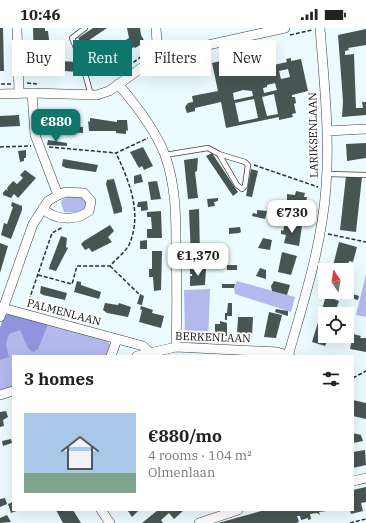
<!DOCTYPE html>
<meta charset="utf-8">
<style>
:root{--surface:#fff;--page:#f6f6f6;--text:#222;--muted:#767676;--line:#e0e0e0;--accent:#0f766e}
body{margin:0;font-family:"IBM Plex Serif",serif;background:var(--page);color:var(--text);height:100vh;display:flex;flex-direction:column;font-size:15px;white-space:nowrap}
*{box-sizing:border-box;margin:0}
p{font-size:13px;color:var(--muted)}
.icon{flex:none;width:22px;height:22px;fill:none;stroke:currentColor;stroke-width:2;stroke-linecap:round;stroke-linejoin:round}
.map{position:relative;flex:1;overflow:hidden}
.drawer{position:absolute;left:12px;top:327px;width:342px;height:156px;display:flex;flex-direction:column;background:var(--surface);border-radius:0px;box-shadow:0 4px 16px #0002}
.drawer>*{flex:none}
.banner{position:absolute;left:12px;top:12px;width:342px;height:36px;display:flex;gap:8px}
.needle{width:26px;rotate:348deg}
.fabs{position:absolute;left:318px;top:235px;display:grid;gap:8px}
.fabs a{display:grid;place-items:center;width:36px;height:36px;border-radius:0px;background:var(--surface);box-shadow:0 4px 16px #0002;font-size:20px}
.price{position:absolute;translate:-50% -34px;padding:0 9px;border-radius:8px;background:#fff;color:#222;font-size:13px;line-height:26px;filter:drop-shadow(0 1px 2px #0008)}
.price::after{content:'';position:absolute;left:50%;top:24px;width:12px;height:9px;margin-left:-6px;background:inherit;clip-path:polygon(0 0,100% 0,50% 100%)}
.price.active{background:var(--accent);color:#fff}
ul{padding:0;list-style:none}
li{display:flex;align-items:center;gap:12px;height:100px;padding:0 12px}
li+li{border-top:1px solid var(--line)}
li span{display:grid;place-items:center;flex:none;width:112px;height:80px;border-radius:0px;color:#555}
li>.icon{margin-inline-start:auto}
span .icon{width:48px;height:48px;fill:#fffc;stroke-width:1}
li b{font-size:17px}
h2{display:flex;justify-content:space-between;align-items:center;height:48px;padding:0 12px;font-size:17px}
.pill{padding:0 14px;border-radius:0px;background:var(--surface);box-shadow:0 4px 16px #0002;font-size:14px;line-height:36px}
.pill.active{background:var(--accent);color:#fff}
.status{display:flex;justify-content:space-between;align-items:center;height:28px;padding:0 20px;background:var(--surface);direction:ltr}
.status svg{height:11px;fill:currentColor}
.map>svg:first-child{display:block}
.green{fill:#b3b9ec}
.forest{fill:#9193de}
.building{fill:#485653;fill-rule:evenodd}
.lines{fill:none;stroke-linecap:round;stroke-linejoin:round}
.service-casing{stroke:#3f3f3f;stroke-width:6}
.minor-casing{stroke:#3f3f3f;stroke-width:10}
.path{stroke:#2e2e2e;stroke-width:1.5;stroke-dasharray:4 2;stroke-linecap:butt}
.service{stroke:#fff;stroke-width:4.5}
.minor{stroke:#fff;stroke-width:9}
.labels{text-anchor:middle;stroke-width:4;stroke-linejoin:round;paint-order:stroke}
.street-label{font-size:11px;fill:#0c0c0c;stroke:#fff}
</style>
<div class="status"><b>10:46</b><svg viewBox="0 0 49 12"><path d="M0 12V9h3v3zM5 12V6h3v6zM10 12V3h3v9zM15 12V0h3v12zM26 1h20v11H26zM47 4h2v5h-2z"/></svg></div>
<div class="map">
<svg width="366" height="495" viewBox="0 0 366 495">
<rect width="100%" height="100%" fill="#ecfbff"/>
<path class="green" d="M69,168L82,169L86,174L85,181L78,185L64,184L61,175L62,172Z
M366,246V289L356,287Z
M237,253L295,269L291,284L235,266L234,260Z
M210,261L208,317H187L185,315L187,312L185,310L184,262Z
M11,285L107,312L110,317L106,328H13V359L0,363V300L7,286Z"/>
<path class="forest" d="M11,285L48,296L38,321L33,324L28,320L20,302L9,306L6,316L9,329L0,332V300L4,288Z"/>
<path class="building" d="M0,0H3L4,43H0Z
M33,0H45V3H48L49,12H51V14H46V19H43L44,29H40L39,32L79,34V44L34,41Z
M93,0H107L82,17L78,10Z
M127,0H140L141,7L145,14L135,20L134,19L89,46L84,37L129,10Z
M366,1V17L348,20L349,22L345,23V27L354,26L356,80H363L362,74H366V87L342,89L343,73L338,7Z
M257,25L261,40L287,34L286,31L291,30V33L301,31L308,63L292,67V69H295L296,75L294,76L296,85L292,86L293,89L279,92V89L226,100L221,74L195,80V83L187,85L185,79L188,75L193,74L192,68L218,63L212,35ZM238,35L241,45L230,48L227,37ZM274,40L275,44L262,47L261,43ZM288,41L290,49L281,51L279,43ZM275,55L277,62L264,65L263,60L267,59V57ZM243,62L252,63L253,68L234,72L233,65ZM274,66L278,86L267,88L262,69ZM254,71L258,90L239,94L235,75Z
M19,87L20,98L0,99V88Z
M47,88L78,89L77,99H83V105L46,102Z
M90,90L117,94V92H127L128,103L126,102V106L116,105V103H89L88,93L90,94Z
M48,112L67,115V118L47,117Z
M366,115V130L347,133L346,116Z
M143,119L153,138L144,142L142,138L139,140L130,124Z
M26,122V130H24V133L20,134L18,123Z
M212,125L238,164L233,168L206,128Z
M198,130L197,143L195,144L198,170L188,171L184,132Z
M63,131L98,137L96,144L66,140L62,138Z
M251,141L258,143L252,169L246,168Z
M25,142L36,150L18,170L14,166L11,170L3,167V165L6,161L8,163L7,160L13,153L17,156L23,150L20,147Z
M141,146L143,154L134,156V148Z
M346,148L362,149L356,204L340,202Z
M114,151L122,180V184L114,186L106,156L107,152Z
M157,153L161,171L151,172L148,154Z
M296,163L305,165L304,169H307L303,189L281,184L282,180L287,179V166L295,167Z
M218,170V173L214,174L215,178L208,179L207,171Z
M147,173L148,182L141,183V179H137L138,174Z
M12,174L22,178V182L11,211L1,207L4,195L7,196L13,179L11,178Z
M199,181L200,226L198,230H191L189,182Z
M257,182L267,183L265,191L252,188L253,185L257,186Z
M161,183L162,210H147V201H152L151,189H147V184Z
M285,195L302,198L299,218L284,215L286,207L281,206V202L283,203Z
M110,197L114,203L108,209L112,214L92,224L89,220L85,222L81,216L84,213Z
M240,199L241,204L239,205L229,206V200Z
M61,208L67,210L66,219L68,220L56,243L49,241L50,237Z
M263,210L272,212L270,222L258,220Z
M147,212V221H140V213Z
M339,214L357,219L353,234L349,233L347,241L353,243L351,248L347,247V242H332Z
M0,215L8,218L0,245Z
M152,223H162L161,262L154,263L153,249H149V241H152Z
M282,224L297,228L291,247L278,244Z
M227,237H237V242H227Z
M190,240H206L205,257L190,258V248H192V246H190Z
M260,240L266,242V251L256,248Z
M77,253L81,254V257L101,264L99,271L74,264Z
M274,253L290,257L287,267L272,263L271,258Z
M222,256H235L234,260H222Z
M41,258L67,265L65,272L43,267L40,265Z
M347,264L359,268L358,272L345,269Z
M140,266L144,268L142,277L137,276Z
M326,268L339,273L334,286H325V308L329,310L325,318L312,314Z
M105,275L118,277L119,275L131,279L128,289L107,285L103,282Z
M228,275H232V288H227V292H225V285H227Z
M141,278L153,282L152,285L164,288L161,300L139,294L142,282L140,281Z
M276,281L288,283V288L275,284Z
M269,284L282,287L276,310L264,309Z
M238,289H253L252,309L237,307Z
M220,293L227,295V308L215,307V296H220Z
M353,306L361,308L360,310H366V324L350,321Z
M353,372L366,375V391L353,388Z
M6,383L8,389L3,392L4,398L0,399V384Z
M353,405L361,407L363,413L353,415Z
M11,411L12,415L3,418L2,413Z
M365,422L366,437L353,440V424Z
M366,459V474L361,475L363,483L351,486L350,482H353V462Z
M5,470L7,476L0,479V471Z
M13,474V482H19L11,485L8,476Z
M56,482H73L81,495H63Z
M139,482L132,489L128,483V482Z
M158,482L159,483L184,482L174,491L169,485L161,492L163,495H142Z
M265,482H327V483L319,484L320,487L317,485L310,486L311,491L308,492V490L301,492L300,488H297L299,494L296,495H218Z
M7,487L11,494L0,495V490Z"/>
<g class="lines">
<g class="service-casing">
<path id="service" d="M85,0L72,10C80,28 86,48 91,67
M165,127L208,120L219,126L245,134L248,137L245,158L242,161L237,157L219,126
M327,146L366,147"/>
</g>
<g class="minor-casing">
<path id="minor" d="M17,0L19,65
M156,0L158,28
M118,56C136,77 155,101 165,127C176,158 176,189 176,221C177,253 177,286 176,319
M0,66L32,65L97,67L109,63L158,28L285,0
M327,103L366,101
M43,180C54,193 77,193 89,183L91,173L84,165L66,164L58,167
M3,280L143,318L150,325
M0,289L33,196L48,173L58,167L35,107L32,65
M111,328L117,311
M137,328L176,319L277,324L290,328
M288,328C304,272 322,217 326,159C330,106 324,53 320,0
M0,367L13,363
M353,453L366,450
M101,482L110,495
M199,495L238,482"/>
</g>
<path class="path" d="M290,7L312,2
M119,45L150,22
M27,55L37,56
M1,56H11
M0,119L31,118
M49,119L116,125L148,110
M254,137L318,159
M328,206L366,214
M110,238L139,266
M38,247L72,256L77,238H110C116,231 125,224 129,217C143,185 129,153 116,125
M27,278L52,205L63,199
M353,350L366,343
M350,495L366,491"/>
<use href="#service" class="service"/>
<use href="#minor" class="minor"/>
</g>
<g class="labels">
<g class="street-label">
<text transform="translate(313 107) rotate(-91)" y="4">LARIKSENLAAN</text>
<text transform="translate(64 284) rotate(15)" y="4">PALMENLAAN</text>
<text transform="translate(213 309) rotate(2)" y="4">BERKENLAAN</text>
</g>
</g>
</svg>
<div class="fabs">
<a><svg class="needle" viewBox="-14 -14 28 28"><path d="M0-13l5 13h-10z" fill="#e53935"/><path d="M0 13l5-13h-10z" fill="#767676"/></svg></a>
<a><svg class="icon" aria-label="locate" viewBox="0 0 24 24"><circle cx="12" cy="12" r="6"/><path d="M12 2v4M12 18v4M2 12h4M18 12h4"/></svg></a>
</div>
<b class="price active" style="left:56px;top:115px">€880</b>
<b class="price" style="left:292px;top:206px">€730</b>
<b class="price" style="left:198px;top:249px">€1,370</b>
<div class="banner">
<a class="pill">Buy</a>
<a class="pill active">Rent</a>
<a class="pill">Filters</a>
<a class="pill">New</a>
</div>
<section class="drawer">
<h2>3 homes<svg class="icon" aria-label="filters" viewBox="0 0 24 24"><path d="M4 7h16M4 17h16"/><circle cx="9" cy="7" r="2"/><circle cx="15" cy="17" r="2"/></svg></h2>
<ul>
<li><span style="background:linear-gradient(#a9c7e8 75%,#7fa58c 0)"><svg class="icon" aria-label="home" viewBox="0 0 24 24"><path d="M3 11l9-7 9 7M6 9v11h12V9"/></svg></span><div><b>€880/mo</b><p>4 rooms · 104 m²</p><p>Olmenlaan</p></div></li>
</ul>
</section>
</div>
